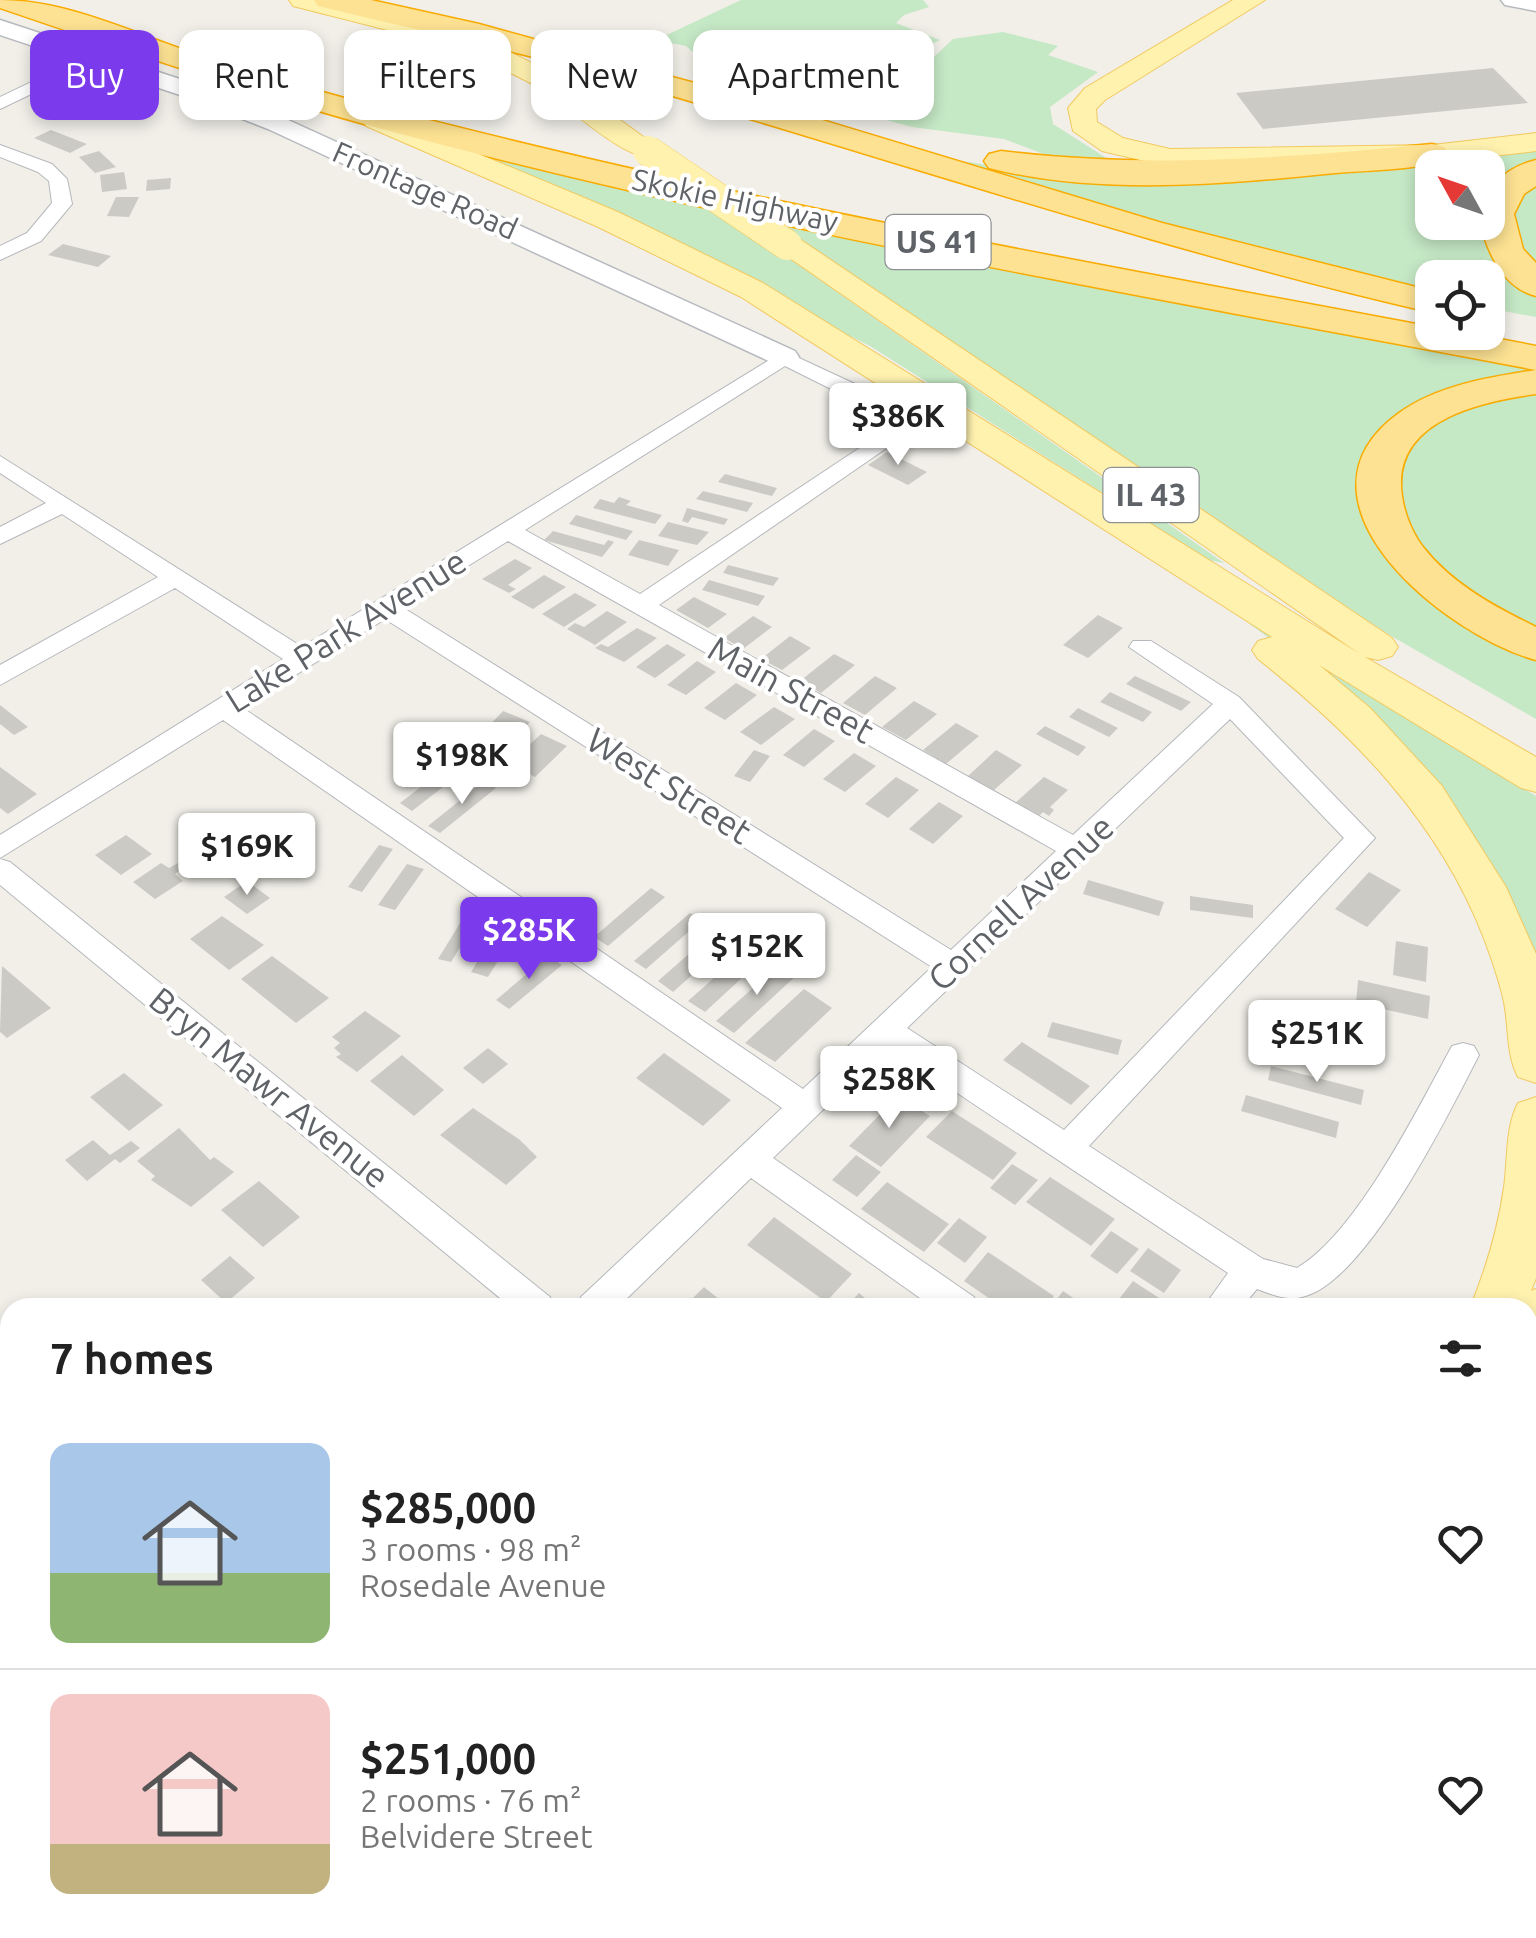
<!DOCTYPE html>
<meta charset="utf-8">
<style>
:root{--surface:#fff;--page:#f2f2f2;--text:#222;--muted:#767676;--line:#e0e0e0;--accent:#7c3aed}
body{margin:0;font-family:Ubuntu,sans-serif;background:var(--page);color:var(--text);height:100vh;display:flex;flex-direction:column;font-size:38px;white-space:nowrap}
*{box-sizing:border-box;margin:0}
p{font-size:32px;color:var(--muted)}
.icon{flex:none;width:55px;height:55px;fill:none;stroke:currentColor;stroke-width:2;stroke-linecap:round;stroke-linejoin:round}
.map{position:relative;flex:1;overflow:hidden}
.panel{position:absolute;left:0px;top:1298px;width:1538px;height:642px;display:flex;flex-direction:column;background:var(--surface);border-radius:30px 30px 0 0;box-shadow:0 5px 15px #0003}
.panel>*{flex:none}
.banner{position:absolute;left:30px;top:30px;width:1000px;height:90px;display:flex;gap:20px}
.needle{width:65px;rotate:310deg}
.fabs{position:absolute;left:1415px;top:150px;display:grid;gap:20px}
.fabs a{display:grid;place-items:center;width:90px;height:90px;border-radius:20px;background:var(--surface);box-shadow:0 5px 15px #0003;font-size:50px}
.price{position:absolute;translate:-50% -85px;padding:0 22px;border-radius:10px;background:#fff;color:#222;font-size:32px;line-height:65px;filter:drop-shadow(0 2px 5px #0008)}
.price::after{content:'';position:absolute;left:50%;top:60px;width:30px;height:22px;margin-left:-15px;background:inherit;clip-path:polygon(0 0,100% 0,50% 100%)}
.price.selected{background:var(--accent);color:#fff}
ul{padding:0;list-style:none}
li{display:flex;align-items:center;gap:30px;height:250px;padding:0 50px}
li+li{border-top:2px solid var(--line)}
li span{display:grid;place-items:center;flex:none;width:280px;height:200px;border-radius:20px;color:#555}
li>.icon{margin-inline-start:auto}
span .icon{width:120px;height:120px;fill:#fffc;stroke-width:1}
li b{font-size:42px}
h2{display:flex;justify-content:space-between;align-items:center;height:120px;padding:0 50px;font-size:42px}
.pill{padding:0 35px;border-radius:20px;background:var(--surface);box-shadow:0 5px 15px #0003;font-size:35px;line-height:90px}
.pill.selected{background:var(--accent);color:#fff}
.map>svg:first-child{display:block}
.green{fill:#c5e8c5}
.building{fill:#cccac5}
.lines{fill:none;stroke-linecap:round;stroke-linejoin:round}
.lane-casing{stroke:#b5b8bc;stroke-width:3}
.street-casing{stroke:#b5b8bc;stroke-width:2}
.secondary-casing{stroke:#b6babf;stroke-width:3}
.primary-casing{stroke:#f2c960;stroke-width:2}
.highway-casing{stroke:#f9ab00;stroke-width:3}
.lane{fill:#fff;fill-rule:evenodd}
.street{fill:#fff;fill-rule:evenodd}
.secondary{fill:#fff;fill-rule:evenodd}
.primary{fill:#fff2af;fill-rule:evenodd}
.highway{fill:#fde293;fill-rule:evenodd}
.primary-bridge-casing{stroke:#f2c960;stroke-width:31;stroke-linecap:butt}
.primary-bridge{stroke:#fff2af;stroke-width:30}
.labels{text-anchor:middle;stroke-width:8;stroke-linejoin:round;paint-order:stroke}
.far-street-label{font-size:30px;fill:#5f6368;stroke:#fff}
.shield{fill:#fff;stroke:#8f9295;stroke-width:2.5}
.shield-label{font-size:32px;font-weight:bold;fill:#5f6368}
.street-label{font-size:35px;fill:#5f6368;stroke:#fff}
</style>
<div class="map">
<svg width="1536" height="1938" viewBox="0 0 1536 1938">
<rect width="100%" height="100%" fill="#f1efe8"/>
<path class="green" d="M741,0H923L929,7L904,15L896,23L940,40C931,44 919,52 909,54C885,58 864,49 844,67L846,78L811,99L717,73L686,46L656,40Z
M1003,32L1058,46L1048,55L1098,72L1050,107L1053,124L1111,161L1046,155L1004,139L912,127L864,114L853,100L899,90L953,39Z
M1536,147V161L1495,188L1488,203V168H1432V222L1484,223L1536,294V317L1488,308V278H1432V297L1294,265L948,159L1048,174Z
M495,159L1089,283L1536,368V376L1467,385L1366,474L1483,637L1536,659V719L1393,637L1306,582L914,319L767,243L1224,563L1209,560L870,346Z
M1536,176V278L1503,215Z
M1536,388V638L1505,625L1402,539L1395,454L1441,412Z
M1247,622L1536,796V1006L1519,938L1303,663Z"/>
<path class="building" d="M1493,68L1528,103L1263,129L1236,93Z
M51,130L87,144L70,153L34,138Z
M99,151L116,167L95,173L79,157Z
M124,172L127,189L102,192L100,175Z
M171,178L170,189L146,191L147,180Z
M116,197H139L129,217L107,216Z
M63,244L111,256L98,267L48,255Z
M887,452L927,472L908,485L868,465Z
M725,474L777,488L772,496L718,482Z
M703,491L753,503L747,512L696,499Z
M619,497L631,501L626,505L662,515L655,524L593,508L600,499L614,503Z
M687,508L728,519L724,525L692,517L688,523L682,521Z
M576,515L633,531L626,540L569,524Z
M668,522L709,532L697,545L658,536Z
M553,531L604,545L608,540L614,542L602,557L544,540Z
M639,540L679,550L668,566L628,555Z
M515,559L532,568L508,585L516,589L509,593L482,579Z
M728,565L779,578L773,586L723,573Z
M544,575L566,587L533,609L511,597Z
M709,580L765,596L758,606L702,590Z
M575,593L597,605L564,627L542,614Z
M694,597L727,614L708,628L676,610Z
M607,611L627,622L595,645L567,629L575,623L584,627Z
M1098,615L1123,628L1088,658L1063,645Z
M753,616L772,627L743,649L724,638Z
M637,628L657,638L624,662L595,648L601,644L608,647Z
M790,636L811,648L782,670L761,659Z
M667,644L686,655L655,678L636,667Z
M834,654L855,665L821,693L800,681Z
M697,661L716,672L686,695L667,685Z
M875,676L897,688L865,715L843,703Z
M1135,676L1191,702L1181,711L1126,684Z
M736,683L757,695L725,720L704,708Z
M1110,692L1152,712L1143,722L1100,702Z
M914,701L937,714L906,740L882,727Z
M0,705L28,727L14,735L0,724Z
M774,707L795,719L761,745L740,732Z
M1078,708L1118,728L1109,737L1069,717Z
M503,711L530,722L499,755L472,744Z
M956,723L979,736L946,764L923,750Z
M1045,726L1086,747L1078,756L1036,734Z
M814,729L835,741L804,767L783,755Z
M541,734L567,746L535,777L509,764Z
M754,750L770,756L750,782L734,776Z
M996,750L1022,765L993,791L967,777Z
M854,753L876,766L845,792L823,779Z
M456,760L469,767L412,811L400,803Z
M0,767L37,794L8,814L0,808Z
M896,777L919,790L888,818L865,804Z
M1044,777L1068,790L1050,807L1054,810L1049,816L1043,812L1038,817L1014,804Z
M484,781L496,788L440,833L428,826Z
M939,802L963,816L933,844L909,829Z
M126,835L152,854L121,875L95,855Z
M379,845L393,849L362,892L348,887Z
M180,862L186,866L175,874L183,881L155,899L133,882L161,863L169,868Z
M407,864L424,869L395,910L378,905Z
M1369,872L1401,890L1367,927L1335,909Z
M1088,880L1164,902L1159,916L1083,894Z
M247,881L270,898L247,914L224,897Z
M651,888L665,897L608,946L594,937Z
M1190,896L1253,905V918L1190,910Z
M470,907L483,911L451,962L438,959Z
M690,913L702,920L646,969L634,961Z
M222,916L264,945L229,970L190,939Z
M723,924L738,934L673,992L658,981Z
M499,927L516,932L488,977L471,972Z
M1396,941L1428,947L1426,982L1393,975Z
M753,943L769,953L705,1012L688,1001Z
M272,956L329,998L296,1023L241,979Z
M548,956L562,965L509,1009L496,1000Z
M782,962L799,973L734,1033L716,1021Z
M2,966L51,1008L7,1038L0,1032Z
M1358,980L1430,996L1428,1019L1356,1003Z
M804,989L832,1008L775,1062L745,1043Z
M365,1011L401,1036L357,1072L336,1057L341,1054L334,1048L340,1043L332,1037Z
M1052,1022L1122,1040L1118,1055L1047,1037Z
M1022,1042L1090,1086L1071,1105L1003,1060Z
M488,1048L508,1064L483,1084L463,1068Z
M664,1053L731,1100L703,1126L636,1078Z
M402,1055L444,1090L414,1116L370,1081Z
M1271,1066L1364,1090L1361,1105L1268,1080Z
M124,1073L163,1105L129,1131L90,1097Z
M1246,1095L1339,1122L1336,1138L1241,1111Z
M898,1096L930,1116L881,1167L849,1146Z
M473,1108L520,1140L537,1157L506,1185L440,1135Z
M952,1111L1017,1153L993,1180L926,1137Z
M179,1128L210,1160L214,1157L234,1172L191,1207L151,1180L155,1176L137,1161Z
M93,1140L110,1155L131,1141L140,1148L120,1163L115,1159L87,1181L65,1160Z
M856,1155L881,1172L857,1197L832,1180Z
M1012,1164L1038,1180L1015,1205L990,1188Z
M1050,1177L1115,1219L1091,1246L1026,1202Z
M259,1181L300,1217L263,1247L221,1210Z
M887,1182L949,1224L924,1252L861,1209Z
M774,1217L852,1274L826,1302L747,1245Z
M959,1218L987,1237L965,1263L937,1243Z
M1111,1231L1139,1249L1117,1274L1090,1256Z
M1148,1248L1181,1270L1164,1293L1130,1271Z
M988,1252L1054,1296L1045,1308H1003L964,1281Z
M230,1256L255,1278L226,1303L201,1280Z
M1133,1281L1170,1305L1112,1308Z
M704,1287L730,1308H683Z
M1063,1291L1088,1308H1050Z
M859,1293L877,1308H845Z
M82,1930H178L170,1938H89Z
M604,1930H650L657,1938H598Z"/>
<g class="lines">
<g class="lane-casing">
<path id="lane" d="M0,1547L10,1553V1575L0,1569Z"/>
</g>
<g class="street-casing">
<path id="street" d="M90,54L99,59L96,63L0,109V97Z
M0,145L52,164L67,179L72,204L41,241L0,260V246L27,233L52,203L49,181L38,172L0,157Z
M784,351L885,398L920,425L659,605L1073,835L1213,704L1129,647L1133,641H1151L1239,697L1375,838L1089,1146L1263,1259L1297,1268C1357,1233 1418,1108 1452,1046L1463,1043L1474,1046L1479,1055C1449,1113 1366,1283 1302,1297C1286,1301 1271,1294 1257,1289L1241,1308H1203L1228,1273L888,1047L773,1158L974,1297L979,1308H934L751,1178L617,1308H576L581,1297L782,1108L223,720L0,858V835L283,659L175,588L0,685V665L158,577L62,514L0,544V527L46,503L0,473V456L302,647ZM785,366L869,408L894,425L640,594L525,530ZM508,541L1056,851L951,950L402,607ZM385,619L932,967L803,1089L243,708ZM1230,719L1344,838L1064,1130L907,1028Z
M0,859L10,862L550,1297L555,1308H512L0,885Z
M10,1837V1885L0,1889V1841Z
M327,1930H374L378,1938H331Z"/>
</g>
<g class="secondary-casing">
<path id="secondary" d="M1501,0H1536V11L1505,5Z
M0,20L201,86L286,119L795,351L799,357L795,363H773L268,129L183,96L0,35Z"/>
</g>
<g class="primary-casing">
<path id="primary" d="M289,0H332L490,42L562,78L663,151L658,157C628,165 569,106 541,89C465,45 377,28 293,6Z
M1233,0H1265L1105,100L1096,109L1097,122L1123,138L1170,149L1432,145L1536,133V151L1432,163L1170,167L1102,151L1073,131L1068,108L1085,88Z
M376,111L618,212L763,283L1360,654L771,245L776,238H798L1392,638L1398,647L1392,656L1378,660L1365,657L1536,757V792L1521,788L1319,665L1370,708L1442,786L1506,887L1536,954V1083L1518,1077C1506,1054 1509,1028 1504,1002C1499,980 1491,957 1483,936C1438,821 1353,734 1258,659L1252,650L1258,641L1272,637L741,297L596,226L366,126L362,120L366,114Z
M1536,1097V1278L1531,1291L1536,1289V1350L1528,1353V1308H1470C1486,1269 1498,1229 1504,1187C1508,1160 1505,1128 1518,1103Z
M1536,1520V1597L1528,1600V1523Z
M1536,1796V1881L1528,1885V1799Z
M1528,1918L1532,1930L1529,1938H1461L1464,1930H1528Z
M1177,1930H1245L1242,1938H1174Z
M1343,1930H1412L1409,1938H1340Z"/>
</g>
<g class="highway-casing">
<path id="highway" d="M0,0C69,0 137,35 202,56C286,83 371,106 457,127C779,208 1106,266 1432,327V332H1463L1536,346V370C1146,296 754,230 371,126C245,91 123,50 0,8Z
M314,0H371L479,24L753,99L1162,223L1432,291V309L1425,311C1145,246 874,153 597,74C505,48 411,29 318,6Z
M1432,144L1444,147L1449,154L1444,161C1410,170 1372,170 1336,173C1224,184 1099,196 989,168L984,161L989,154L1001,151C1146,169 1287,158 1432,144Z
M1536,160V186L1524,194L1514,214L1523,249L1536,263V296C1503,288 1487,252 1480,222H1488C1488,187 1500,169 1536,160Z
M1536,370V394C1485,401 1401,418 1401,483C1401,505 1410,530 1423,547C1452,584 1495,607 1536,627V660C1447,636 1277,501 1399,413C1438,385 1490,377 1536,370Z"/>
</g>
<use href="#lane" class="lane"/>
<use href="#street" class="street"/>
<use href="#secondary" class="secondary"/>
<use href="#primary" class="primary"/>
<use href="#highway" class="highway"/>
<g class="primary-bridge-casing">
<path id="primary-bridge" d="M648,151L787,245"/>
</g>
<use href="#primary-bridge" class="primary-bridge"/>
</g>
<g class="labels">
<g class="far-street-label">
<text transform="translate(425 191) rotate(24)" y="10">Frontage Road</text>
<text transform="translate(735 201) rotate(12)" y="10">Skokie Highway</text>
</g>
<g class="shield">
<rect x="885.5" y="215" width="105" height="54" rx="8"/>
<rect x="1103.5" y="468" width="95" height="54" rx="8"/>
</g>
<g class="shield-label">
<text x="938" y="253">US 41</text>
<text x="1151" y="506">IL 43</text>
</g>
<g class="street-label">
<text transform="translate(346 631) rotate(-32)" y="12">Lake Park Avenue</text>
<text transform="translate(791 690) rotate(29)" y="12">Main Street</text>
<text transform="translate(669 786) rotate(32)" y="12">West Street</text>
<text transform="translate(1021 903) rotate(-43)" y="12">Cornell Avenue</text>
<text transform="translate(269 1088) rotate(39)" y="12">Bryn Mawr Avenue</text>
</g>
</g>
</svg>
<div class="fabs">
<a><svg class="needle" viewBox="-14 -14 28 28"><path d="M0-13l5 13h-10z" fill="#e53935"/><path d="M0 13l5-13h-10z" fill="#767676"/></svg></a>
<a><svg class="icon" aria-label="locate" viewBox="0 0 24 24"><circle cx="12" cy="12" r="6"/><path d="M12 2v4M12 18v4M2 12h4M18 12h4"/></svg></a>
</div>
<b class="price" style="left:898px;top:468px">$386K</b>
<b class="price" style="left:462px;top:807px">$198K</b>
<b class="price" style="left:247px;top:898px">$169K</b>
<b class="price selected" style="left:529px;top:982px">$285K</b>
<b class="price" style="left:757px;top:998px">$152K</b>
<b class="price" style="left:1317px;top:1085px">$251K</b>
<b class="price" style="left:889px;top:1131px">$258K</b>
<div class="banner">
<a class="pill selected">Buy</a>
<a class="pill">Rent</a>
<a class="pill">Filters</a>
<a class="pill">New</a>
<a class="pill">Apartment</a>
</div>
<section class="panel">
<h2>7 homes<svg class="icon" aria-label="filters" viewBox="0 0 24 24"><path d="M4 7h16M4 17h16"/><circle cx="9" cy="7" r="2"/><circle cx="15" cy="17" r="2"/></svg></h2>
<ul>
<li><span style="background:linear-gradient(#a9c7e8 65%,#8fb573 0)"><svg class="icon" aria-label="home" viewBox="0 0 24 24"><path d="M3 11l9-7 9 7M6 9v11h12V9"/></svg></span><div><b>$285,000</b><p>3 rooms · 98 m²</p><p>Rosedale Avenue</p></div><svg class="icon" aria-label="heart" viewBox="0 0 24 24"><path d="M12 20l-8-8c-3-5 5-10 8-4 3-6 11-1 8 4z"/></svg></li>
<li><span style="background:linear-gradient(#f6c9c9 75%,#c2b280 0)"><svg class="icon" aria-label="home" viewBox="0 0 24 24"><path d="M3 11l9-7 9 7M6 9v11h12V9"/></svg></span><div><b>$251,000</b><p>2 rooms · 76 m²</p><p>Belvidere Street</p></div><svg class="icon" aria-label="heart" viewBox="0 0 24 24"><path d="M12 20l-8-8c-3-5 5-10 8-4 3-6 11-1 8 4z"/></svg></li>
</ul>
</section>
</div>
